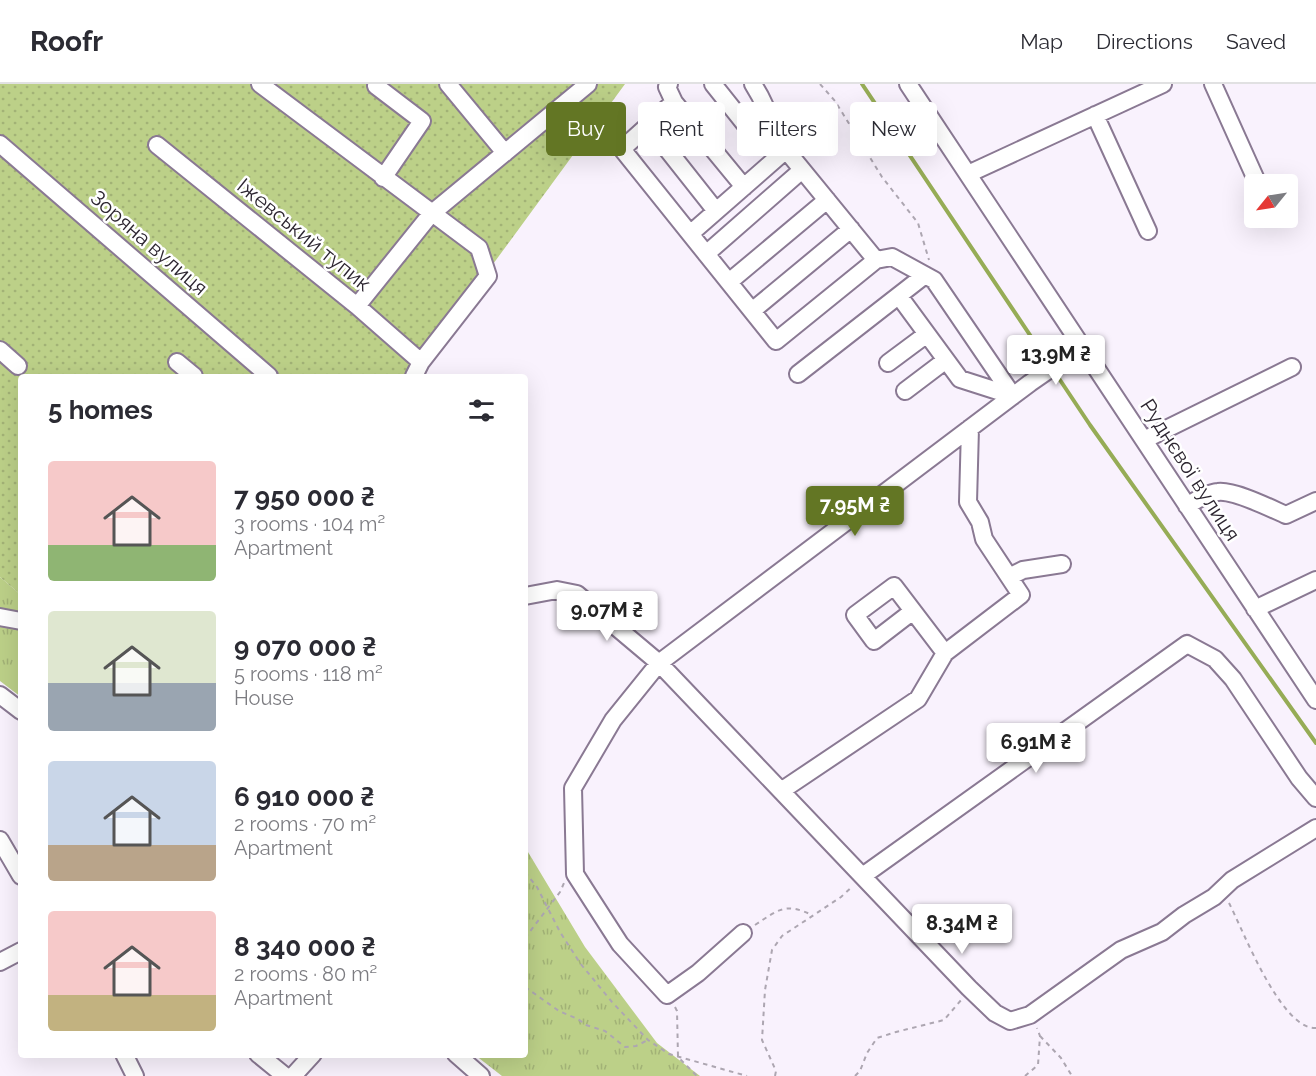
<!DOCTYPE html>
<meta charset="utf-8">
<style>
:root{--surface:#fff;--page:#f7f7f7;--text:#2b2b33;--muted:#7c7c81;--line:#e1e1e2;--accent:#637624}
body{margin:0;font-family:Raleway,sans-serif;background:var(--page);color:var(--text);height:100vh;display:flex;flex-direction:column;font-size:22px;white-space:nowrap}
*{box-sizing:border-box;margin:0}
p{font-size:20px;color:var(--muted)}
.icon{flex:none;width:33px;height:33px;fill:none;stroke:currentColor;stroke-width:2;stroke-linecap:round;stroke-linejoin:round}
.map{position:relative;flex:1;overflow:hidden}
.sheet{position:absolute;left:18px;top:290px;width:510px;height:684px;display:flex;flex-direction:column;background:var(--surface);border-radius:6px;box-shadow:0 6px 24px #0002}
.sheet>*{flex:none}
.hud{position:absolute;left:546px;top:18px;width:570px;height:54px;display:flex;gap:12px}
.needle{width:39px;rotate:240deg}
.fabs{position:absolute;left:1244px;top:90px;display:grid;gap:12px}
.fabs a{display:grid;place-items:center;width:54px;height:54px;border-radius:6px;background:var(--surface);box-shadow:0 6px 24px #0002;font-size:30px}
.price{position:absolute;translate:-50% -51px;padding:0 14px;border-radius:6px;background:#fff;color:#222;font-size:20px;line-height:39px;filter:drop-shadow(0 2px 3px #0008)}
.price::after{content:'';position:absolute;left:50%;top:36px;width:18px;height:14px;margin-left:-9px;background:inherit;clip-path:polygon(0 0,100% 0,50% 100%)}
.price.current{background:var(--accent);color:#fff}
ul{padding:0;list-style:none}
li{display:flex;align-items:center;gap:18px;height:150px;padding:0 30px}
li span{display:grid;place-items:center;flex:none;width:168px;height:120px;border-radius:6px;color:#555}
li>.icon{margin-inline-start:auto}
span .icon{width:72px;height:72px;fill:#fffc;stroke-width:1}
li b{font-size:26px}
h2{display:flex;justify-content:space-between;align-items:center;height:72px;padding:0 30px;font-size:26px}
.tag{padding:0 21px;border-radius:6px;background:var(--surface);box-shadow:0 6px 24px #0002;font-size:21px;line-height:54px}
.tag.current{background:var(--accent);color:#fff}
header{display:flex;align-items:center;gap:36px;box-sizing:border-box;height:84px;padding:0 30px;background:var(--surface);border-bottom:2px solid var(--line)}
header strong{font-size:28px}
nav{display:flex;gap:33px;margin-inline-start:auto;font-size:21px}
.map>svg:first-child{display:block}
.grass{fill:url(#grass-tufts)}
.garden{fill:url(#garden-dots)}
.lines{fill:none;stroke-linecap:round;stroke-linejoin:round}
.stream{stroke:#96ac56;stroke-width:4}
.minor-casing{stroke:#8a7993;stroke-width:20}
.path{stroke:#ada6b1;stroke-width:2;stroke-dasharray:4.5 4.5;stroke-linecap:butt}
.minor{stroke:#fff;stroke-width:16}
.labels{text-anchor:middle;stroke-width:5;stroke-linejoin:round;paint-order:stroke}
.street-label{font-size:21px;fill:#2d2631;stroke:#fff}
</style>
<header>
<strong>Roofr</strong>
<nav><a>Map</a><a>Directions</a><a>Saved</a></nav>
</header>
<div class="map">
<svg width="1316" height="992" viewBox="0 0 1316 992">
<defs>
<pattern id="grass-tufts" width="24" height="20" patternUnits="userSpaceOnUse" patternTransform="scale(1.5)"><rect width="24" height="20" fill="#bcd088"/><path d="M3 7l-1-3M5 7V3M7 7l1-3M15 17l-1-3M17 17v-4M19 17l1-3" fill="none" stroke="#a2b276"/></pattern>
<pattern id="garden-dots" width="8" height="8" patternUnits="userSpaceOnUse" patternTransform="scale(1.5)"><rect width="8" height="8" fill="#bcd088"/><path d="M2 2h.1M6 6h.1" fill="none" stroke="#a2b276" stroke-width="1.8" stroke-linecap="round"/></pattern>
</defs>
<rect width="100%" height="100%" fill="#f9f2fd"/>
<path class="grass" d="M0,493L21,511V613L0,597Z
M525,763L585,863L657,959L700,992H502L475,971L525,970Z"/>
<path class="garden" d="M0,0H625L411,292H21V511L0,493Z"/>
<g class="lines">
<path class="stream" d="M862,0L1050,281
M1054,287L1090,341L1316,659"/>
<g class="minor-casing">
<path id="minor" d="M260,0L479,164L488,192L421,278L414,292
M448,0L505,69
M669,0L667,3L674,18L622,65L776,257L876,176L892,173L934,196L1013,312
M713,0L756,54L786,66L876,176
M908,0L1316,616
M1213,0L1258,100
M376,2L422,37L383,94
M674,18L744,103
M1095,31L1148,147
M648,41L716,127
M0,60L269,292
M157,61L357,222L421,278
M968,90L1163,0
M690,150L786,66L760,12L753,0
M706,170L802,86
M729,198L827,116
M899,212L960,295L1013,312
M357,222L431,130L588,0
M752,227L851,145
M0,266L18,282
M177,278L194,292
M888,279L927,250
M798,290L925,191
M905,307L946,276
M1144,356L1292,283
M1187,422C1196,416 1207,409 1218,408C1234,406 1270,424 1286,431L1316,417
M1009,493L1023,486L1062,480
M525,512L557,506L577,510L659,579L969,904L995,929L1010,937L1030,931L1121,866L1162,848L1184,831L1214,813L1232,796L1316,744
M1255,525L1316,496
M913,527L874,557L855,531L894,502L945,569
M0,533L21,537
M0,611L21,627
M781,707L918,615L945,569L1021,511L984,455L980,438L968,418L970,344
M0,756L21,792
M864,791L1187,560L1215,575L1233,595L1299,694L1316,714
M743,849L698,889L667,911L620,860L575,790L573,704L613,636L659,579L1030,299L1082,263
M0,878L21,867
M124,970L135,992
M258,970L285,992
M456,970L481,992
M293,992L313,970"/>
</g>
<path class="path" d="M820,0L835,17L882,93L918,139L929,176
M525,788L537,803L560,848L580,879L612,918L648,956L669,970L747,992
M1229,819C1243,846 1281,946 1316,944
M755,841C778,826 785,818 812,831
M525,854L560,808L564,799
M525,903L559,927L578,935L586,941L605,947L625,963L636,962L648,956
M675,923L677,927L678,973L697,992
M1040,952L1061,974L1072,992
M775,992L776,987L762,956L765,906L772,866L782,852L841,813L853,802
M855,992L860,987L867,969L877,954L896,948L944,936L962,915
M1025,992L1038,981L1040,952L1037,944"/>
<use href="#minor" class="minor"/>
</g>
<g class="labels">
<g class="street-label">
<text transform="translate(304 151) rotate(39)" y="7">Іжевський тупик</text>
<text transform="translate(149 159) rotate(41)" y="7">Зоряна вулиця</text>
<text transform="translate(1190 386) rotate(57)" y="7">Руднєвої вулиця</text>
</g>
</g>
</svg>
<div class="fabs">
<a><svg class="needle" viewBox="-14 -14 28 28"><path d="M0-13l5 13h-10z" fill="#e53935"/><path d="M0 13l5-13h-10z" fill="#7c7c81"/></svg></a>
</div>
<b class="price" style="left:1056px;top:302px">13.9M ₴</b>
<b class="price current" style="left:855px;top:453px">7.95M ₴</b>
<b class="price" style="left:607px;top:558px">9.07M ₴</b>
<b class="price" style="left:1036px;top:690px">6.91M ₴</b>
<b class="price" style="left:962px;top:871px">8.34M ₴</b>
<div class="hud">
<a class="tag current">Buy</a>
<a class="tag">Rent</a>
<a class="tag">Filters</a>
<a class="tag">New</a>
</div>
<section class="sheet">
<h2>5 homes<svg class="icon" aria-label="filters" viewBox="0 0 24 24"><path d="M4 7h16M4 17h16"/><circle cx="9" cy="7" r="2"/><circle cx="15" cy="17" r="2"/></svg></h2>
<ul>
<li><span style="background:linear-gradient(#f6c9c9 70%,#8fb573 0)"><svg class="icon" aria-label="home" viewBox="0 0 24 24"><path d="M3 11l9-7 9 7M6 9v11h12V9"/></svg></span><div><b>7 950 000 ₴</b><p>3 rooms · 104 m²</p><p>Apartment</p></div></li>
<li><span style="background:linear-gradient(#dfe7d0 60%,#9aa5b1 0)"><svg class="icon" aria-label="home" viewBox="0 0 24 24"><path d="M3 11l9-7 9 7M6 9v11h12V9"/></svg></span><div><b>9 070 000 ₴</b><p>5 rooms · 118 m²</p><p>House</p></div></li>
<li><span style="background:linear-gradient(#c9d6e8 70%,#b9a48a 0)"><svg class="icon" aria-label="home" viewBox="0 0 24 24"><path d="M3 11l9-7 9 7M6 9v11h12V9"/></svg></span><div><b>6 910 000 ₴</b><p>2 rooms · 70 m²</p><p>Apartment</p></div></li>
<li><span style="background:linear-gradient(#f6c9c9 70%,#c2b280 0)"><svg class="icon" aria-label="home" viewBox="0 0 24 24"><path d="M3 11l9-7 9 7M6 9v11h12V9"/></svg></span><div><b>8 340 000 ₴</b><p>2 rooms · 80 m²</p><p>Apartment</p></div></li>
</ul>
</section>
</div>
